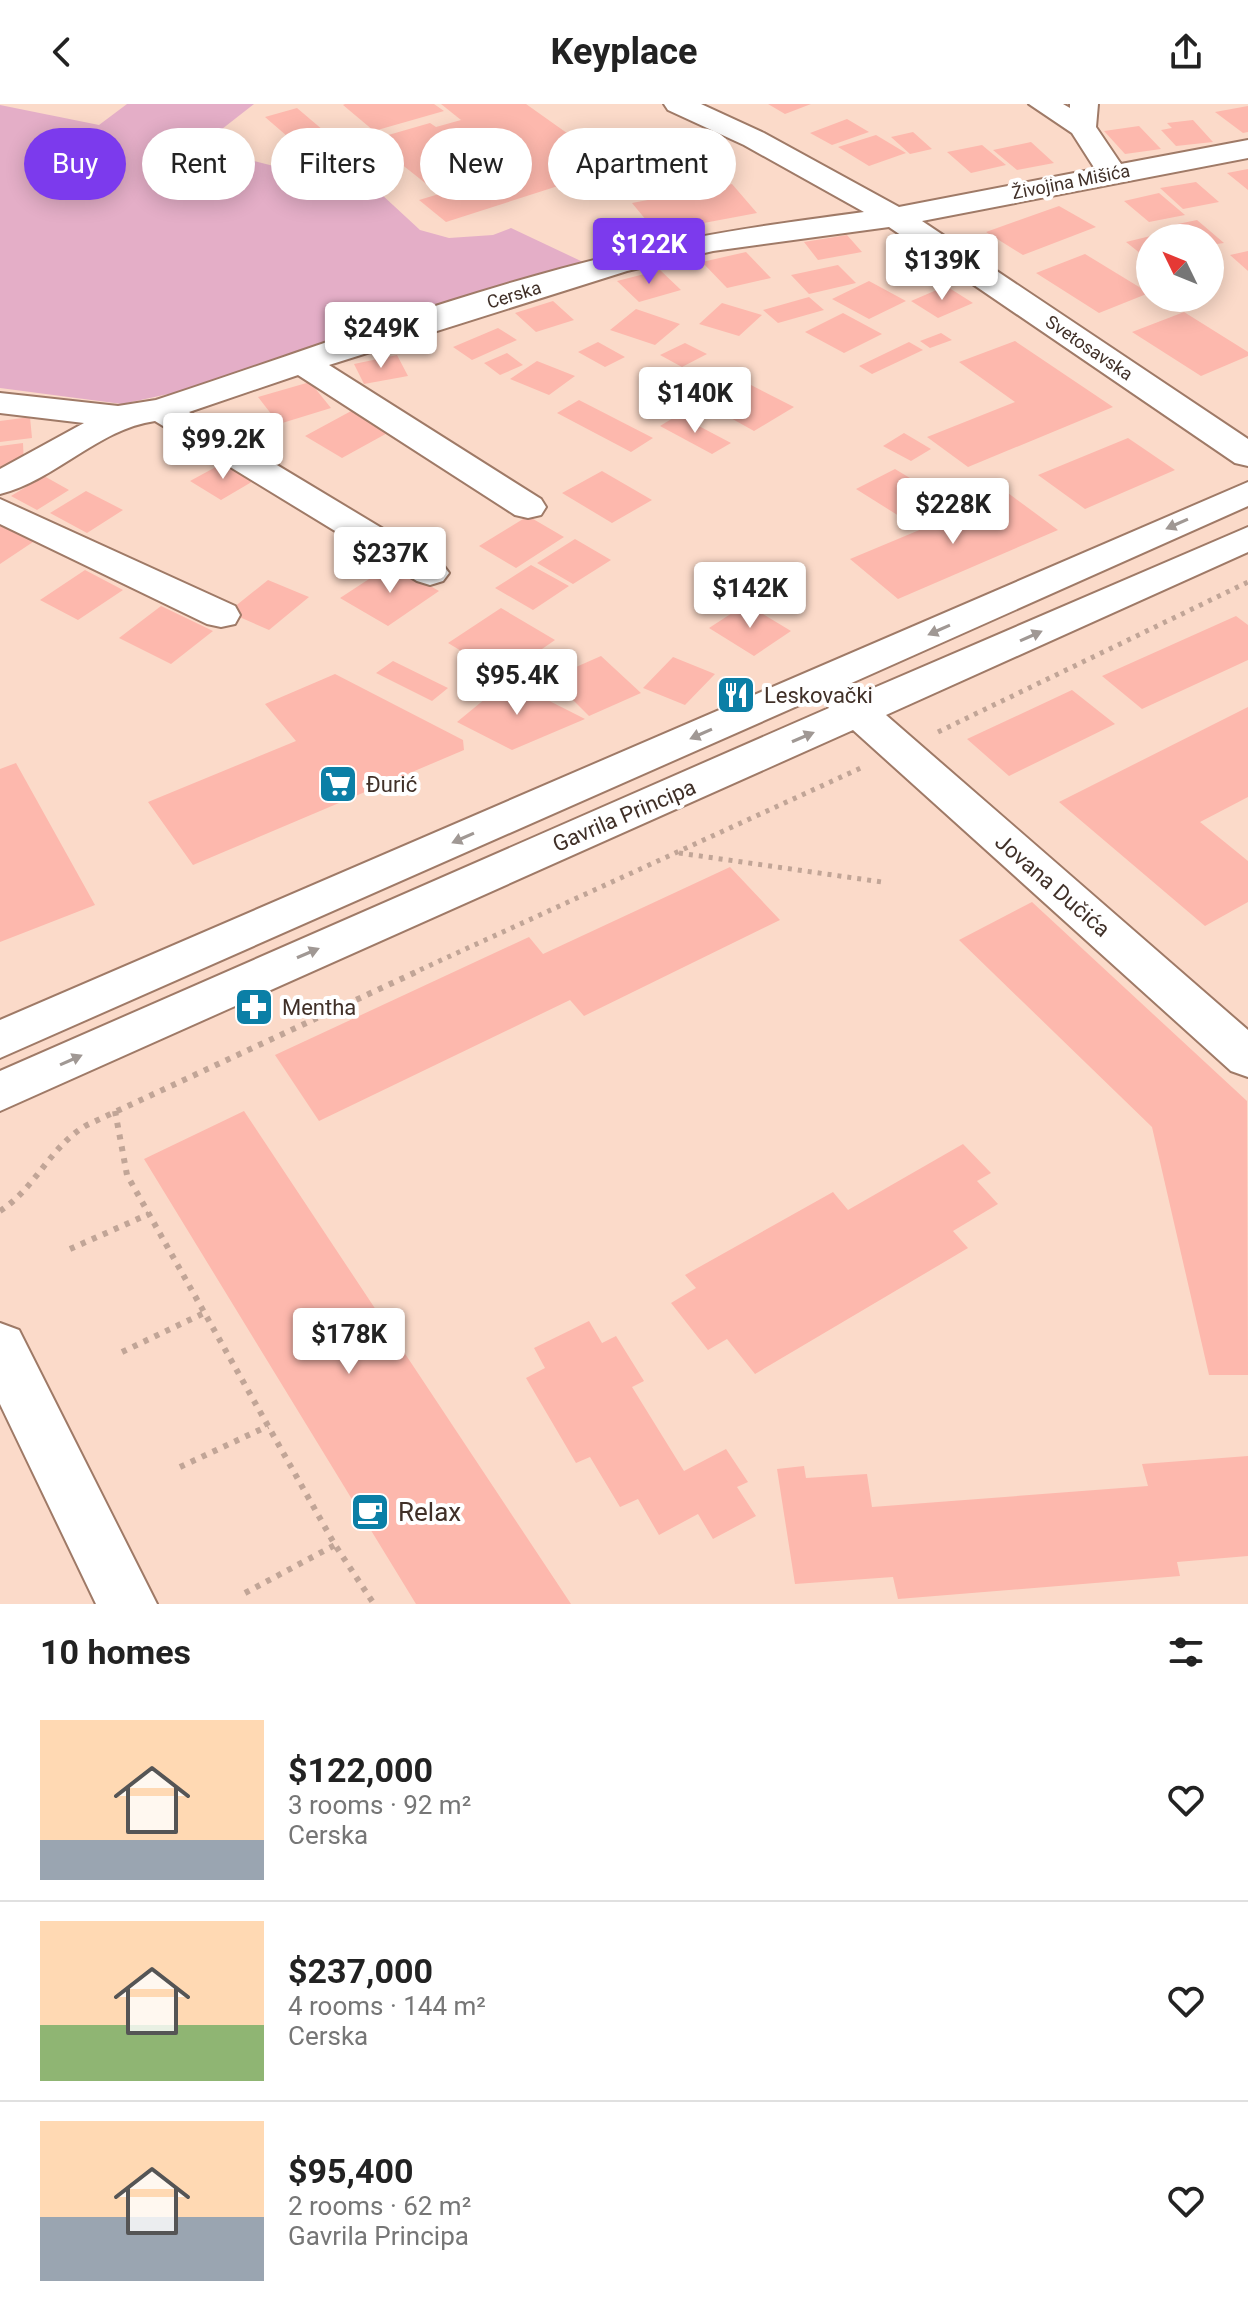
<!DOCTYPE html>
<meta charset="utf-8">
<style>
:root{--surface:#fff;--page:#f2f2f2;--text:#222;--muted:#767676;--line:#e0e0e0;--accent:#7c3aed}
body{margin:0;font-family:Roboto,sans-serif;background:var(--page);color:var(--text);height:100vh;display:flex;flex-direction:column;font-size:30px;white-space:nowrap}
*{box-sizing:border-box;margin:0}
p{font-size:26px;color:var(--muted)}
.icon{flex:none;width:44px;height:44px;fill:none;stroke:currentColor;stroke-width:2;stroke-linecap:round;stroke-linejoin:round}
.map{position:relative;height:1500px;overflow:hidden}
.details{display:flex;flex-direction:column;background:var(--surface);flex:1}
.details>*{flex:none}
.hud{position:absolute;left:24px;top:24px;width:800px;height:72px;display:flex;gap:16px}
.needle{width:52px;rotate:313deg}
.buttons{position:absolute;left:1136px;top:120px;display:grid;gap:16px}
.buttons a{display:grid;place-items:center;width:88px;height:88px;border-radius:50%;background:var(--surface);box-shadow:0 4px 20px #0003;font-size:40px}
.price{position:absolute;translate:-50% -68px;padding:0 18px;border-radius:8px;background:#fff;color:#222;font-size:26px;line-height:52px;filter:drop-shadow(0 2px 4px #0008)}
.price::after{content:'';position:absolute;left:50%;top:48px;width:24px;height:18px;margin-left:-12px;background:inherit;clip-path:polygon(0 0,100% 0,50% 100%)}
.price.current{background:var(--accent);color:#fff}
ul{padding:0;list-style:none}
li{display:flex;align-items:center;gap:24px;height:200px;padding:0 40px}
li+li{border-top:2px solid var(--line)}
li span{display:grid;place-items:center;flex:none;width:224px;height:160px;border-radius:0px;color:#555}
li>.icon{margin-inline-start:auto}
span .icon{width:96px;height:96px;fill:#fffc;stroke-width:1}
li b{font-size:34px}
h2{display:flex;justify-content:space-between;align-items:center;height:96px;padding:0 40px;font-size:34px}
.pill{padding:0 28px;border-radius:36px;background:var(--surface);box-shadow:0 4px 20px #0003;font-size:28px;line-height:72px}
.pill.current{background:var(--accent);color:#fff}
header{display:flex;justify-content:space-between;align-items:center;height:104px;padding:0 40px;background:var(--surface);font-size:36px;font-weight:700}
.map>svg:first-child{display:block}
.green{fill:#e4aec7}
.building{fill:#fdb8ad}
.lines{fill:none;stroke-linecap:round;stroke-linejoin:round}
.minor-casing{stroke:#9f7a67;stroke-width:4}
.path-far1{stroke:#c1a597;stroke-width:5;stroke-dasharray:4 6;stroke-linecap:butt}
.path{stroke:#c1a597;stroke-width:6;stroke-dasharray:5 7;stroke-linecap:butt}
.minor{fill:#fff;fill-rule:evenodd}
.oneway{fill:#a09894}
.labels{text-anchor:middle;stroke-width:8;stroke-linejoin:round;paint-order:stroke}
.far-street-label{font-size:18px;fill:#403028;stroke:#fff}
.poi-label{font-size:22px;fill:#403028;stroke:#fff;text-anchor:start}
.street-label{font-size:22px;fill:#403028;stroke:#fff}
.near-poi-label{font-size:26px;fill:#403028;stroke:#fff;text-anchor:start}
</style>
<header><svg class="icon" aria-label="back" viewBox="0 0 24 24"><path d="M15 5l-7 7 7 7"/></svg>Keyplace<svg class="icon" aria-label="share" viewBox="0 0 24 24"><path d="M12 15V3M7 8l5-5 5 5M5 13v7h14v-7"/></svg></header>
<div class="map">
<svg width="1248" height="1500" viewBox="0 0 1248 1500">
<rect width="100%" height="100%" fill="#fbdac9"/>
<path class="green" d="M127,0H254L199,43L380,89L420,126L449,134L493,131L511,124L583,158L187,286L122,300L0,284V1L99,21Z"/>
<path class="building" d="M345,0H434L444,7L374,27L343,1Z
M441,0H526L588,44L606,38L647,66L569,91L558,82L446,118L419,96L439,90L371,36L430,19L436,23L461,16Z
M768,0H811L785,10Z
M1248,2V28L1243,29L1215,8Z
M297,4L350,49L317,58L265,13Z
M847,15L869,28L832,41L810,29Z
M1193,16L1213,38L1176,42L1161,26L1172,24L1167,19Z
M1139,22L1161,45L1125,50L1104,27Z
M913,28L932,45L910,50L891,33Z
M876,31L906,49L869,62L838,43Z
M1031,38L1054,59L1017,66L993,46Z
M982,41L1006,61L971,69L947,48Z
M1248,65V86L1227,69Z
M1196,78L1219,98L1183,105L1160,84Z
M732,80L757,109L656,128L632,99Z
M1159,89L1185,111L1149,118L1124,97Z
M1059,102L1096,123L1023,151L986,128Z
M1197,116L1224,139L1210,141V134H1189L1173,121Z
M1167,128L1175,134H1150V157L1126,138Z
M847,131L862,148L818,156L804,138Z
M1248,147V167L1230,151Z
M746,148L771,174L727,184L702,158Z
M1085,150L1149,189L1099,209L1036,169Z
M838,161L856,179L809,190L791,171Z
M660,166L681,186L639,198L617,177Z
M869,177L906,197L869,215L832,195Z
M946,182L973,199L938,214L911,197Z
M809,193L824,206L778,219L763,206Z
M553,197L574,216L536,228L515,209Z
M722,199L762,211L739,232L699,220Z
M636,205L680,220L655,241L610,226Z
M1184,208L1248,248V252L1201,272L1132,228Z
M843,209L882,230L844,249L805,228Z
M498,224L517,236L472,256L453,243Z
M941,229L952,236L930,244L920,237Z
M1015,237L1113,303L968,363L927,333L1015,298L959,258Z
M598,238L625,253L605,263L578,248Z
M909,238L923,246L872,270L859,262Z
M685,239L707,250L682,263L660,251Z
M507,249L523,261L500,271L484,259Z
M397,251L408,272L364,280L354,260Z
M537,257L575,272L549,291L510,275Z
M310,278L331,304L279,320L258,293Z
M751,281L794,303L754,327L711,303Z
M687,285L703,295L684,306L667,297Z
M579,296L653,334L631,348L557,309Z
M353,306L391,327L342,354L305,332Z
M678,311L731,339L712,350L660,322Z
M30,313L32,334L0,338V317Z
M904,329L931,345L911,357L883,342Z
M1128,334L1175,366L1085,405L1038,371Z
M23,339L24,361L0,364V342Z
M225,358L255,376L221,396L190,377Z
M895,365L938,391L899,412L856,385Z
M602,367L652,396L612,419L562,389Z
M44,372L69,386L37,406L11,392Z
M86,387L123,406L87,429L50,409Z
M1008,389L1058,426L898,495L850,455Z
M528,412L564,433L516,464L479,442Z
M0,419L36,436L0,460Z
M575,435L611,456L573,480L537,459Z
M392,460L439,487L388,522L340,494Z
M531,461L569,482L533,506L495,484Z
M85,466L123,486L78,516L40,496Z
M268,476L309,493L269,526L228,508Z
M746,500L791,527L754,552L709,524Z
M161,502L213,527L171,560L119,534Z
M501,504L555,536L503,572L448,539Z
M1236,512L1248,521V556L1142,605L1102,572Z
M601,552L641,589L589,612L551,574Z
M673,553L715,570L685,601L643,584Z
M393,557L448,584L432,597L376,569Z
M335,570L463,636L464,646L193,761L148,698L296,637L265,600Z
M508,576L585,615L512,646L457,618Z
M1072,586L1115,620L1009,672L967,635Z
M1248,603V693L1200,718L1248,757V798L1205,822L1059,698Z
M16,659L95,801L0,838V665Z
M730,763L780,816L584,912L570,896L319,1017L275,951L529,833L543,850Z
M1032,798L1247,997L1248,1271H1209L1152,1023L959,836Z
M244,1007L449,1316L571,1500H416L144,1055Z
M963,1040L991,1069L977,1077L998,1100L953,1127L968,1144L755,1270L727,1235L708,1246L671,1199L696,1184L685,1171L833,1088L848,1106Z
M589,1217L602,1239L616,1232L644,1277L632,1283L684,1367L726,1345L748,1378L737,1383L756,1412L713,1435L698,1410L659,1431L638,1395L620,1403L590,1353L576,1359L526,1274L545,1264L534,1244Z
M1248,1352V1452L1177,1458L1180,1472L898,1495L893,1473L795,1480L777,1365L804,1362L806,1374L867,1370L872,1403L1148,1382L1142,1360Z"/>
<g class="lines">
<g class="minor-casing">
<path id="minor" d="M664,0H701L764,29L899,103L1095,65L1072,29L1029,0H1063L1070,4V0H1098L1096,23L1121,60L1248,36V54L922,117L1248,335V362L1235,359L889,123L713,147L627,167L329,261L541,395L546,403L541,411L528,414L515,411L298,271L189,308L443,461L449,469L443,477L430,481L417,477L155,317C98,325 56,376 0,390V365L84,319L0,309V289L118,302L156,296C309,246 462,187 619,150C700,130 782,119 864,108L744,41L668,6Z
M1248,378V402L847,581L862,589L1248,423V448L886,611L1248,926V973L1231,967L853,626L0,1007V967L829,604L820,592L0,954V916Z
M0,395L235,502L240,511L235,520L221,523L207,520L0,420Z
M0,1219L19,1226L157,1500H96L0,1300Z"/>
</g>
<path class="path-far1" d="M938,628L1248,478
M679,749L882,778
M411,870L863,663"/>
<path class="path" d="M115,1007L127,1071L335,1441L374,1500
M0,1107C36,1084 50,1042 87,1021L416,868
M70,1145L149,1110
M122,1248L204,1209
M180,1363L268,1322
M245,1489L335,1441"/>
<use href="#minor" class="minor"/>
</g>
<defs><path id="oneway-solid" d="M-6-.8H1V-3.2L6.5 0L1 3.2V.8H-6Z" transform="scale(2)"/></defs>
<g class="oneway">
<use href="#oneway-solid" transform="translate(1177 420) rotate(156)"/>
<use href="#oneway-solid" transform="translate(939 526) rotate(156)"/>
<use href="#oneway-solid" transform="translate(1031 532) rotate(-24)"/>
<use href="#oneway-solid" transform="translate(701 630) rotate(156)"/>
<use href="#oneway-solid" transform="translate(803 633) rotate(-23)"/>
<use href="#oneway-solid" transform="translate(463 734) rotate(156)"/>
<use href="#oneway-solid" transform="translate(308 849) rotate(-23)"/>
<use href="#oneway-solid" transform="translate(71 956) rotate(-24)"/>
</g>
<defs>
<g id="restaurant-square" transform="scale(2)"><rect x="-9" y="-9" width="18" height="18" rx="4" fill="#0b7fa6" stroke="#fff"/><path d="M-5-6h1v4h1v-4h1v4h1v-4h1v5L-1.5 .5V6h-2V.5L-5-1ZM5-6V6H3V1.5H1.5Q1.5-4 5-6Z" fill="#fff"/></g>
<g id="supermarket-square" transform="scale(2)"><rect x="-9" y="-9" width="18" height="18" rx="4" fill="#0b7fa6" stroke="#fff"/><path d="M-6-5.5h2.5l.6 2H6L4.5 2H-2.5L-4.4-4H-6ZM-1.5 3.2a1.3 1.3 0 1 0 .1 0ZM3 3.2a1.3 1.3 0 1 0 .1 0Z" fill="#fff"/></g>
<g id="pharmacy-square" transform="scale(2)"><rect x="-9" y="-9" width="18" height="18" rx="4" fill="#0b7fa6" stroke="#fff"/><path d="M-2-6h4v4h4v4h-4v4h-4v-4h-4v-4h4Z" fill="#fff"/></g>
<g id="cafe-square" transform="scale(2)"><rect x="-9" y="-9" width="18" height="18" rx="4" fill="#0b7fa6" stroke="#fff"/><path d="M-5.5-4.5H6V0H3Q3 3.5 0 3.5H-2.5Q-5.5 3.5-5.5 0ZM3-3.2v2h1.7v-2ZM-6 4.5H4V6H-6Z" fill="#fff"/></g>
</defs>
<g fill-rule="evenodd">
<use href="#restaurant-square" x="736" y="591"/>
<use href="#supermarket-square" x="338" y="680"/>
<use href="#pharmacy-square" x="254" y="903"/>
<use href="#cafe-square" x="370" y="1408"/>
</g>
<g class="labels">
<g class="far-street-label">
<text transform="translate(1071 78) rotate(-11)" y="6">Živojina Mišića</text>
<text transform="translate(514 191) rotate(-17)" y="6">Cerska</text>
<text transform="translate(1089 244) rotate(34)" y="6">Svetosavska</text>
</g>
<g class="poi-label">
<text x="764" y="599">Leskovački</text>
<text x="366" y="688">Đurić</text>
<text x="282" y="911">Mentha</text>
</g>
<g class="street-label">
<text transform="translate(624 711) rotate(-23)" y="8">Gavrila Principa</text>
<text transform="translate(1053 781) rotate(41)" y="8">Jovana Dučića</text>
</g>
<g class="near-poi-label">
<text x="398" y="1417">Relax</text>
</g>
</g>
</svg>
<div class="buttons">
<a><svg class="needle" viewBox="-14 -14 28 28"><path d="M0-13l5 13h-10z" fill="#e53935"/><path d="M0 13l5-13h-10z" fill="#767676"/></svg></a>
</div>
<b class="price current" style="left:649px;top:182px">$122K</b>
<b class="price" style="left:942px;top:198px">$139K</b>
<b class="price" style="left:381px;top:266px">$249K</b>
<b class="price" style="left:695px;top:331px">$140K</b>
<b class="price" style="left:223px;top:377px">$99.2K</b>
<b class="price" style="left:953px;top:442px">$228K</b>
<b class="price" style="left:390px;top:491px">$237K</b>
<b class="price" style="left:750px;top:526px">$142K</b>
<b class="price" style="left:517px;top:613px">$95.4K</b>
<b class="price" style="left:349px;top:1272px">$178K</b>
<div class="hud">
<a class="pill current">Buy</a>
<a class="pill">Rent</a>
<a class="pill">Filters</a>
<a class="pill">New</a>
<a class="pill">Apartment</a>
</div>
</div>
<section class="details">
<h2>10 homes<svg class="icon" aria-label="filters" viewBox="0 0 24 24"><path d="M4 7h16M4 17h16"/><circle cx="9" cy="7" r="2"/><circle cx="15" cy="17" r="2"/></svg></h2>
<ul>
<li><span style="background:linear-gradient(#ffd9b3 75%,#9aa5b1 0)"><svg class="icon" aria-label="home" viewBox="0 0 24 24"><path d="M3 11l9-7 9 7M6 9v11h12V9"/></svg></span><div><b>$122,000</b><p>3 rooms · 92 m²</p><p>Cerska</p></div><svg class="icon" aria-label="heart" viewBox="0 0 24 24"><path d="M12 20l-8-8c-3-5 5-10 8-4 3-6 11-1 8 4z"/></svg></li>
<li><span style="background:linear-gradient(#ffd9b3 65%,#8fb573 0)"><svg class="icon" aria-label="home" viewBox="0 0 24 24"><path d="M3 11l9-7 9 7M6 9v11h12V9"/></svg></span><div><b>$237,000</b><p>4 rooms · 144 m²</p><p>Cerska</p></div><svg class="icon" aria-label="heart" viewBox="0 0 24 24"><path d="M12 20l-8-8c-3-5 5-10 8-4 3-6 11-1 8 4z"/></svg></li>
<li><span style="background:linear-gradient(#ffd9b3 60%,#9aa5b1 0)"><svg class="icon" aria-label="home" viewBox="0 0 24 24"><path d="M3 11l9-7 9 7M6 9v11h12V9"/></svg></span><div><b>$95,400</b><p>2 rooms · 62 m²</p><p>Gavrila Principa</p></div><svg class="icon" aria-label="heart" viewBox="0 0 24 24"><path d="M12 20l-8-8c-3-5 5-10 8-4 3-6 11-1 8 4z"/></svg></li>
</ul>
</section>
